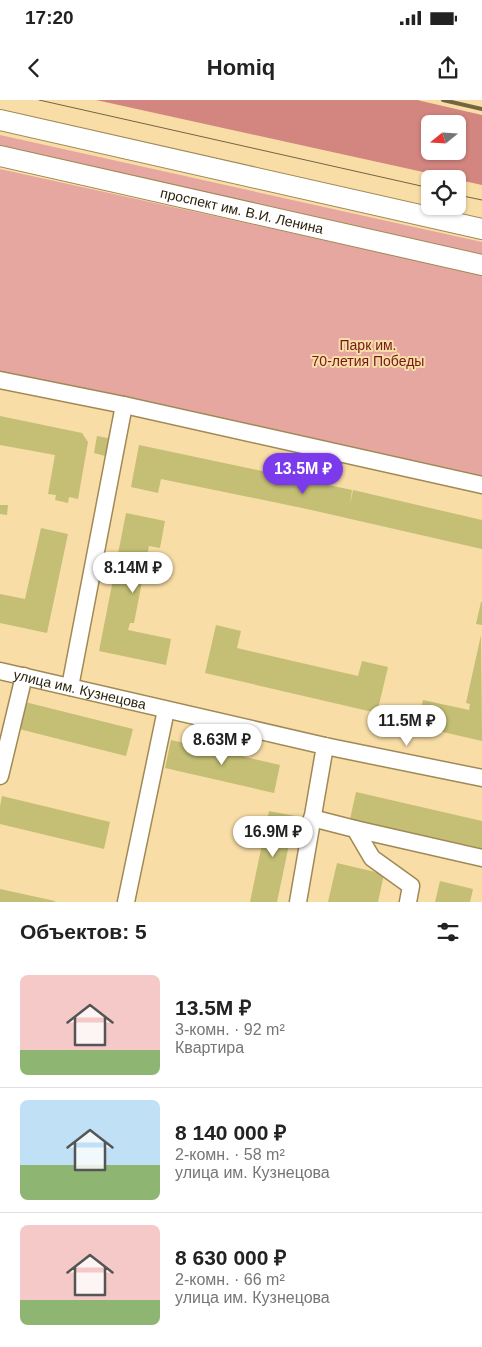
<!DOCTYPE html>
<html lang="ru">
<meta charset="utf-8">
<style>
:root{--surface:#fff;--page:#f6f6f6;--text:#222;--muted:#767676;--line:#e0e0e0;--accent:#7c3aed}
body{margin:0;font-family:Helvetica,sans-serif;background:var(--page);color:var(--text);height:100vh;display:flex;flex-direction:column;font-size:19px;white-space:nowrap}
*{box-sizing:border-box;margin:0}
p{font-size:16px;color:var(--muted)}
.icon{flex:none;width:28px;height:28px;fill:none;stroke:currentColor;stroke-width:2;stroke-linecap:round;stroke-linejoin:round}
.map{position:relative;height:802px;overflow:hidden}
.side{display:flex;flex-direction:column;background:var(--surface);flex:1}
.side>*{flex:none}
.needle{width:32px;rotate:252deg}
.tools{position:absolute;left:421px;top:15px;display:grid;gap:10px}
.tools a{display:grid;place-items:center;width:45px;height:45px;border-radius:8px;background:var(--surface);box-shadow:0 1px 4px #0004;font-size:25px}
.price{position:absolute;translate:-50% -42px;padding:0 11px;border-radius:18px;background:#fff;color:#222;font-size:16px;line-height:32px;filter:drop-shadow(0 1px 2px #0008)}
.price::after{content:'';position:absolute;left:50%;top:30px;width:15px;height:11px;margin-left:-8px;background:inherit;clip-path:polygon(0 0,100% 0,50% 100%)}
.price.selected{background:var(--accent);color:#fff}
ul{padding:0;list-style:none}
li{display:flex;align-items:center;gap:15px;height:125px;padding:0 20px}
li+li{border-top:1px solid var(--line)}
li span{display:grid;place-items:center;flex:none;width:140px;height:100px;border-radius:8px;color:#555}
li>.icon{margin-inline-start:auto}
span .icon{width:60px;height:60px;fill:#fffc;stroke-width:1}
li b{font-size:21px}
h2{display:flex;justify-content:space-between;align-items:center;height:60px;padding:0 20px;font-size:21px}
.status{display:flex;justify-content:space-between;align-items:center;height:35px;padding:0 25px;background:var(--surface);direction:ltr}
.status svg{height:14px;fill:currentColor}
header{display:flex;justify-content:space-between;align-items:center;height:65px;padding:0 20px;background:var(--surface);font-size:22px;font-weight:600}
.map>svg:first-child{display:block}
.green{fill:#e7a7a1}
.forest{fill:#d3857f;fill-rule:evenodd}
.building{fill:#c4bf74}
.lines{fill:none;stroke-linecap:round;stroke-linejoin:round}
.minor-casing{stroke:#a18955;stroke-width:19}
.major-casing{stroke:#a18955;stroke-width:22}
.minor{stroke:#fff;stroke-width:16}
.major{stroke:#fff;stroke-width:20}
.tram{stroke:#746442;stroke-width:1}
.rail{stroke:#746442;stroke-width:4}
.labels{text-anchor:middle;stroke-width:4;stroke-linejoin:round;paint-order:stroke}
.street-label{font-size:14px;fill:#281e08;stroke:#f8dda6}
.park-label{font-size:14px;fill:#74181a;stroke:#f8dda6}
</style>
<div class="status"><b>17:20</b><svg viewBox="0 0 49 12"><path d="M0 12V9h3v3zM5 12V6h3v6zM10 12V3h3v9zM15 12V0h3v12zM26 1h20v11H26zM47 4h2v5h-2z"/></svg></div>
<header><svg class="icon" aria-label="back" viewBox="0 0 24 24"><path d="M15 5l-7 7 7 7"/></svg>Homiq<svg class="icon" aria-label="share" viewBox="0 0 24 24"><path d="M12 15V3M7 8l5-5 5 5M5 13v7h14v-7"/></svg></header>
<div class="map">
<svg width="482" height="802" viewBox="0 0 482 802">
<rect width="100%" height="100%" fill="#f8dda6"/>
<path class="green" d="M0,35L482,142V155L0,48Z
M0,69L482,175V383L0,278Z"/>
<path class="forest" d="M96,0H417L482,15V85ZM430,24H458V51H430Z"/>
<path class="building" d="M0,316L82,333L88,342L78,399L69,397L68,403L55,400L56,395L48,394L55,355L0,345Z
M97,336L113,339L109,357L94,353Z
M139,345L352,390L350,405L353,390L482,420V449L307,409L161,379L158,393L131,387Z
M0,405H8L7,415L0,414Z
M126,413L165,421L160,448L149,446L134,523H130L128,530L171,539L166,565L99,551Z
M41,428L68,434L47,533L0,523V494L25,499Z
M481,502H482V525L476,524Z
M216,525L241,531L237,548L358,576L362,561L388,567L377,613L205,573Z
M481,535L482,641L417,626L423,600L469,610L470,604L466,603Z
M25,602L133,629L126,656L19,629Z
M171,640L280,665L274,693L165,668Z
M356,692L482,721V750L350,719Z
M2,696L110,722L104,749L0,724V706Z
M269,711L295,716L277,802H250Z
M337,763L384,774L378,802H328Z
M440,781L473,789L470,802H435Z
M0,789L55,801V802H0Z"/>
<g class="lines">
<g class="minor-casing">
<g id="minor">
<path d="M0,280L124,305L482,385"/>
<path id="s1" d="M0,571L325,646L482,678"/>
<path d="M70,587L124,305"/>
<path d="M0,676L24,576"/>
<path d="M312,718L355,729L372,758L411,786L408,802"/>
<path d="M355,729L482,758"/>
<path d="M126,802L166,610"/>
<path d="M298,802L325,646"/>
</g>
</g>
<g class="major-casing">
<g id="major">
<path d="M0,20L482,129"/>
<path id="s2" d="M0,56L482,165"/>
</g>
</g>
<use href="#minor" class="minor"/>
<use href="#major" class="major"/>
<path class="tram" d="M39,0L430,88
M458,95L482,100"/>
<path class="rail" d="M443,0L482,9"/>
</g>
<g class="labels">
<g class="street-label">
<text dy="5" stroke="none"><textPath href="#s2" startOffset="248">проспект им. В.И. Ленина</textPath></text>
<text dy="5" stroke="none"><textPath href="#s1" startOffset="82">улица им. Кузнецова</textPath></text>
</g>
<g class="park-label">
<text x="368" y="250">Парк им.<tspan x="368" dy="16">70-летия Победы</tspan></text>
</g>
</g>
</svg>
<div class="tools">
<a><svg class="needle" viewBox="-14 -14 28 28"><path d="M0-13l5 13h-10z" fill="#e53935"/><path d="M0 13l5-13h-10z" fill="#767676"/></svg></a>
<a><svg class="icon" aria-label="locate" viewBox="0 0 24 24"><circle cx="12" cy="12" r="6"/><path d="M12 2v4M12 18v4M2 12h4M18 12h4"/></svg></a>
</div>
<b class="price selected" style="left:303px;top:395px">13.5M ₽</b>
<b class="price" style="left:133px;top:494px">8.14M ₽</b>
<b class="price" style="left:407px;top:647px">11.5M ₽</b>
<b class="price" style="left:222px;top:666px">8.63M ₽</b>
<b class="price" style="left:273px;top:758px">16.9M ₽</b>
</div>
<section class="side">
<h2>Объектов: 5<svg class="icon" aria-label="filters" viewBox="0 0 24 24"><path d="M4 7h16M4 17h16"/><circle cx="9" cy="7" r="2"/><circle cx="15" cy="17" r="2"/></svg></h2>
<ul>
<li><span style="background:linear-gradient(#f6c9c9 75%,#8fb573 0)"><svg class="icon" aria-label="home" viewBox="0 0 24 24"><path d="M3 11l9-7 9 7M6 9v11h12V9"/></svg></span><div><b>13.5M ₽</b><p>3-комн. · 92 m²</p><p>Квартира</p></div></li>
<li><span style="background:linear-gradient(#bfe0f5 65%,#8fb573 0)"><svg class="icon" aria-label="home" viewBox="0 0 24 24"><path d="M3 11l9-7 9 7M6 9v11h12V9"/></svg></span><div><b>8 140 000 ₽</b><p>2-комн. · 58 m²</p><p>улица им. Кузнецова</p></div></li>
<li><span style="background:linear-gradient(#f6c9c9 75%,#8fb573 0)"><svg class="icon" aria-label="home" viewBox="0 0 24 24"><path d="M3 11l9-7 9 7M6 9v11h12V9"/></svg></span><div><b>8 630 000 ₽</b><p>2-комн. · 66 m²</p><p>улица им. Кузнецова</p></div></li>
</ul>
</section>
